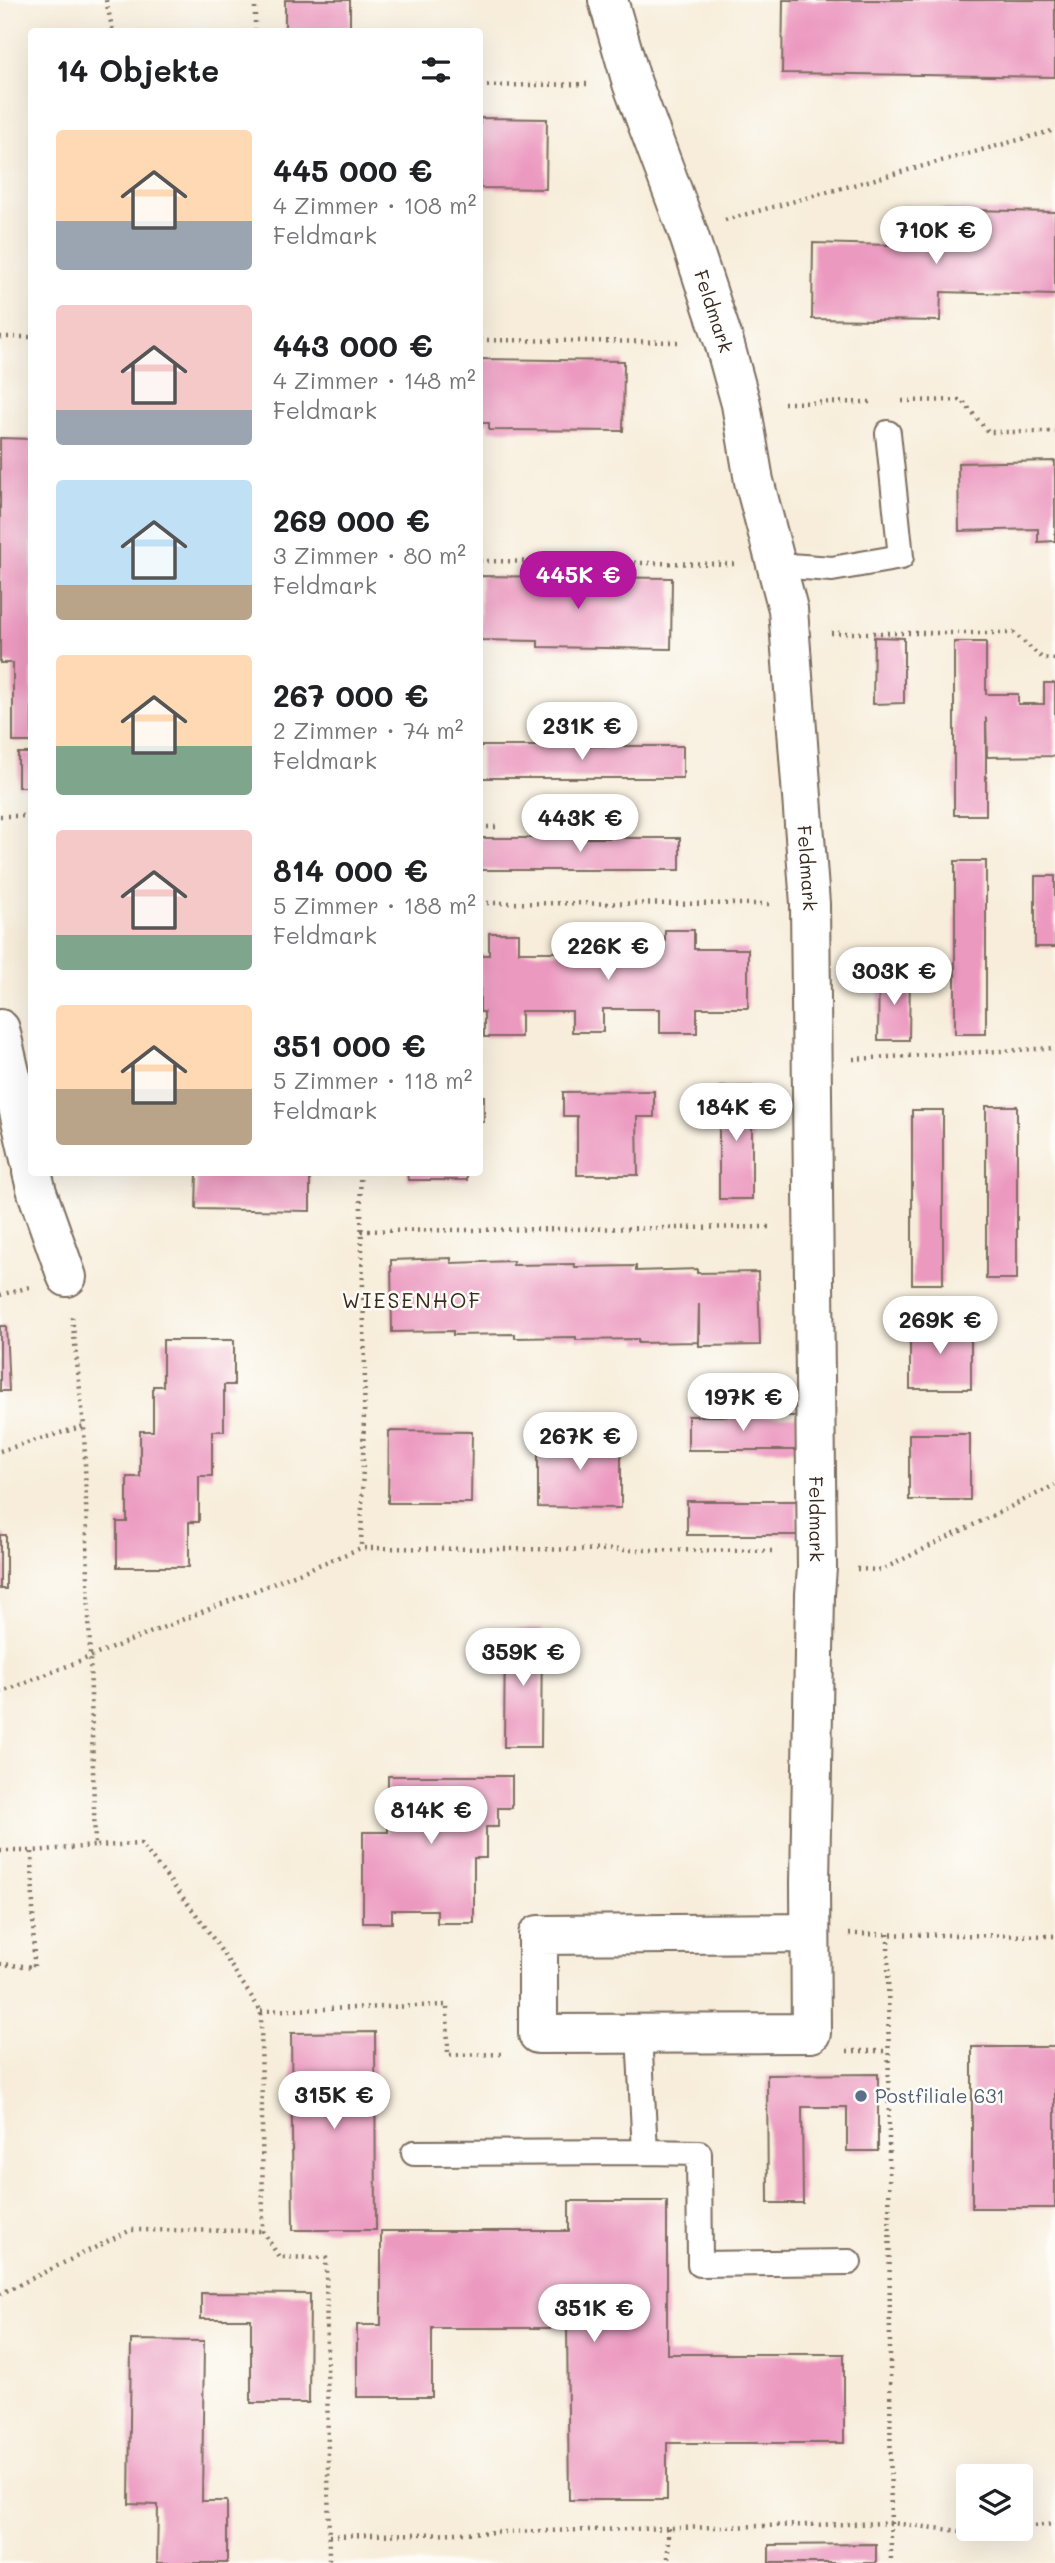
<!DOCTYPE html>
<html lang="de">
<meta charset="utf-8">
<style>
:root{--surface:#fff;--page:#f6f6f6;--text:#202124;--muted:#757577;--accent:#b5179e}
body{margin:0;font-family:Mali,sans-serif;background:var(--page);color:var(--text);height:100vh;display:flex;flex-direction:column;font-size:26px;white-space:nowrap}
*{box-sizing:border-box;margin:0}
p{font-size:23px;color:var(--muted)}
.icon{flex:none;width:38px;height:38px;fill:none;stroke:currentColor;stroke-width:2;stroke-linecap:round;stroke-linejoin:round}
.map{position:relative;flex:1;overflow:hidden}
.sheet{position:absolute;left:28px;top:28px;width:455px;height:1148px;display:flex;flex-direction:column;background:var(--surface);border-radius:7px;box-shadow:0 7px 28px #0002}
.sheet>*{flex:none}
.fabs{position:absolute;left:956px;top:2464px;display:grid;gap:14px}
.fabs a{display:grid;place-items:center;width:77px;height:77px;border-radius:7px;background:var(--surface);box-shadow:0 7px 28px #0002;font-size:35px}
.price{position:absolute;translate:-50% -60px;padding:0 16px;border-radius:24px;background:#fff;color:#222;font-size:23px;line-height:46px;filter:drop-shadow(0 2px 4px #0008)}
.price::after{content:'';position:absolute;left:50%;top:42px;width:21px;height:16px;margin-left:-10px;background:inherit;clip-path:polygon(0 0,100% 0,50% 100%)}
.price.active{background:var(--accent);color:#fff}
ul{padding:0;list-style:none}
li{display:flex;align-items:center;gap:21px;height:175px;padding:0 28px}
li span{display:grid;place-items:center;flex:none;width:196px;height:140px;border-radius:7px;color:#555}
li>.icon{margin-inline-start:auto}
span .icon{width:84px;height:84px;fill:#fffc;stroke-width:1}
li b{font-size:30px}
h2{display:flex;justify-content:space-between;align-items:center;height:84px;padding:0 28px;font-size:30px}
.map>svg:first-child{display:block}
.building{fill:#ec99c0}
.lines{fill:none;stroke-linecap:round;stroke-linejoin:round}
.lane-casing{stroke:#7d6e60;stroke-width:28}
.street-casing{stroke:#7d6e60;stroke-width:42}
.path{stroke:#7d6e60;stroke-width:4.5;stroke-dasharray:2 5;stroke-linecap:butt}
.lane{stroke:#fff;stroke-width:24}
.street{stroke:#fff;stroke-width:38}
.service-dot{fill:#5c6f8a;stroke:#fdfcf7;stroke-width:2.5}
.labels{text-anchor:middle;stroke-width:5;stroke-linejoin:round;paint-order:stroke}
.street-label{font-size:19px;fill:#3b2a1e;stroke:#fdfcf7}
.service-label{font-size:19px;fill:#4e5e75;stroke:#fdfcf7;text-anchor:start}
.neighbourhood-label{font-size:21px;letter-spacing:2px;fill:#3b2a1e;stroke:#fdfcf7}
</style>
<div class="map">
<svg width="1055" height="2563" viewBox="0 0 1055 2563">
<rect width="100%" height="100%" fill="#fdfcf7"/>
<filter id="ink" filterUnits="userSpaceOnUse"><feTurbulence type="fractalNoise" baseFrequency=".0143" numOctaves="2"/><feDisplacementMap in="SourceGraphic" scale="14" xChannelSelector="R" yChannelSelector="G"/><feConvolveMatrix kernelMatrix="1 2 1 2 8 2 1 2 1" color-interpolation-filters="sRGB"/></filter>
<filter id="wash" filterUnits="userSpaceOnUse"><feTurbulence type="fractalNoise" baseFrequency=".00686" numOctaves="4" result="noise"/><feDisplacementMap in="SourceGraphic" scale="28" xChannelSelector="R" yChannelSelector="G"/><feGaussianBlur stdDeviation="1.57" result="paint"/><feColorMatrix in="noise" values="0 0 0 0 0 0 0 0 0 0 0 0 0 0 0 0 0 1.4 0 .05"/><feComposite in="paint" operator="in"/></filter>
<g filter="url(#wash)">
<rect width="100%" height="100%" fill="#f7edda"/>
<g id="blocks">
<path class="building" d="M285,0H350V32H285Z
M783,0H1055V77L782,73Z
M480,118L547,119L546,189L480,188Z
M928,209L1055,212V295L941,292L940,321L812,319L813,243L928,246Z
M480,359L624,361L623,431L489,430V423H480Z
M0,438L32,439V742H13V663H0Z
M1055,461V541L1038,542V529L959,531L958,463Z
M480,576L672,578L671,649L538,647V641L480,640Z
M874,637L904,638V703L873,704Z
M954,642H986V694H1018V704H1044V683H1055V756L987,757L986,717V815H954Z
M480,746H683V778H480Z
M18,753H32V787H18Z
M480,838H680V870H480Z
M955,861H986V1034H955Z
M1035,876H1055V947H1035Z
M572,925H599V952H665V930H694V949H748V1008H697V1033H660V1009H603V1032H572V1011H521V1037H484V1012H480V955H489V933H519V952H572Z
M879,974H910L909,1040H878Z
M752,1086V1199H719V1087Z
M654,1091V1117H637L638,1175H577V1116H563V1092Z
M480,1096H484V1122H480Z
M986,1106H1017V1279H986Z
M912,1110H943V1284H912Z
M197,1172L310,1173V1211L196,1209Z
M407,1172H467V1180H408Z
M451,1258V1263L513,1261V1265L574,1264L575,1267L636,1266V1271L697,1269V1273L758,1272L760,1345L699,1346V1304L698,1342L638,1343V1339L576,1340V1337L515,1338V1334L453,1335V1331L392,1332L391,1260Z
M910,1323H971V1389H910Z
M0,1326H6L9,1391H0Z
M163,1340H234V1385H224V1431H212V1476H199V1522H189V1567H117V1522H127V1477H140V1431H153V1386H163Z
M688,1416H797V1450H688Z
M389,1431L472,1432L471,1503H388Z
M909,1434H970V1500H909Z
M538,1435L621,1436V1508L538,1507Z
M687,1501H797V1535H687Z
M0,1535H6V1589H0Z
M505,1629H542L541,1747H504Z
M388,1776H512V1808H498V1827H486V1858H474V1923H437V1910H392V1923H363V1832H388Z
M375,2032L376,2230H293L291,2033Z
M972,2047H1055V2208H972Z
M878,2074V2151H847V2107H802L803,2203H768L767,2075Z
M569,2201H667V2354H844V2443H667V2500H569L567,2328H432V2397H357V2325H381V2231H569Z
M201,2293L310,2294L309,2403H251V2319H201Z
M131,2340L204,2341L202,2501H227V2563H157L158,2505L129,2504Z
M876,2544V2563H769V2545Z"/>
</g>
</g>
<g filter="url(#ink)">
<use href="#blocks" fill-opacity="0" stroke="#7d6e60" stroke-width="2"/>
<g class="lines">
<g class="lane-casing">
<path id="lane" d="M775,565L832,569L901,557L888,433
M643,2034L640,2053L645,2152L699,2153L700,2264L849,2262
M414,2153L645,2152"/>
</g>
<g class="street-casing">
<g id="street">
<path id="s1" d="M608,0L632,83L687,230L724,342L741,404L754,481L788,609L810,904L817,1568L815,1594L810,1884L811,2033L538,2034V1935L810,1933"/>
<path d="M0,1029L32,1168"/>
<path d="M32,1172L37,1192L67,1277"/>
</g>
</g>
<path class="path" d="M106,0L113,32
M255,0V32
M480,86L591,84
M725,220L1055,130
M0,337H32
M480,340L682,342
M902,401L962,400L988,432H1055
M784,403L873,402
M480,561L734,564
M831,633H1014L1042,658L1055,659
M0,816H32
M480,827H498
M480,903L769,904
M853,1059L1055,1048
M360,1172L365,1367L361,1548
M361,1231L772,1227
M0,1295L30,1287
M72,1317L84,1426L95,1846L141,1844L202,1922L261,2011L263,2231L279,2257L326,2258L329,2563
M0,1451L84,1426
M857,1569L881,1570L1055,1485
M0,1693L361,1548L777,1551
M0,1851H32
M849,1934L1055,1936
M888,1934L891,2563
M0,1964L34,1967L32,1851L95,1846
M261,2011L447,2005L448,2055L503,2054
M847,2051H888
M0,2294L131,2230L263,2231
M1020,2527L1055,2524
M668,2528V2563
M329,2536L892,2523L969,2532L1000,2529"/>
<use href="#lane" class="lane"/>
<use href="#street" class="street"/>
</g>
</g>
<circle class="service-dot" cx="861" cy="2096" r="7"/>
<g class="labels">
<g class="street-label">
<text dy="7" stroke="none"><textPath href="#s1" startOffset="329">Feldmark</textPath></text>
<text dy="7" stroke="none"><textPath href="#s1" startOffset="896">Feldmark</textPath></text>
<text dy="7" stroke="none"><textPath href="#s1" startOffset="1547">Feldmark</textPath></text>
</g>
<g class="service-label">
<text x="875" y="2103">Postfiliale 631</text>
</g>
<g class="neighbourhood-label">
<text x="412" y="1308">WIESENHOF</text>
</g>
</g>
</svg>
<div class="fabs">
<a><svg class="icon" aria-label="layers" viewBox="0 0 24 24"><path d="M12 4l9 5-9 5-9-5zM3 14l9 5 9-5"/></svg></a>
</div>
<b class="price" style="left:936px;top:266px">710K €</b>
<b class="price active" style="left:578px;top:611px">445K €</b>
<b class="price" style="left:582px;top:762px">231K €</b>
<b class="price" style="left:580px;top:854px">443K €</b>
<b class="price" style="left:608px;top:982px">226K €</b>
<b class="price" style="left:894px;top:1007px">303K €</b>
<b class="price" style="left:736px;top:1143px">184K €</b>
<b class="price" style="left:940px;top:1356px">269K €</b>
<b class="price" style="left:743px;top:1433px">197K €</b>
<b class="price" style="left:580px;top:1472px">267K €</b>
<b class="price" style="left:523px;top:1688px">359K €</b>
<b class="price" style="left:431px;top:1846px">814K €</b>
<b class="price" style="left:334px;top:2131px">315K €</b>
<b class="price" style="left:594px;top:2344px">351K €</b>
<section class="sheet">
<h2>14 Objekte<svg class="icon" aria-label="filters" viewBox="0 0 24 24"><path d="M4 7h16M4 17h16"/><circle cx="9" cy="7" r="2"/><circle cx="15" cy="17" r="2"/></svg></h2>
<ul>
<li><span style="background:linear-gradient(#ffd9b3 65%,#9aa5b1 0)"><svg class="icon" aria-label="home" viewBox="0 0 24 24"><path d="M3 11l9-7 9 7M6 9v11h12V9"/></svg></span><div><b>445 000 €</b><p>4 Zimmer · 108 m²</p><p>Feldmark</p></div></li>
<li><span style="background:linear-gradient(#f6c9c9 75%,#9aa5b1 0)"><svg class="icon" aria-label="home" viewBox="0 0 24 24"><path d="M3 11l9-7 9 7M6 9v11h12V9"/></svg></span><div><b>443 000 €</b><p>4 Zimmer · 148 m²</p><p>Feldmark</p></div></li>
<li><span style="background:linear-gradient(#bfe0f5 75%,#b9a48a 0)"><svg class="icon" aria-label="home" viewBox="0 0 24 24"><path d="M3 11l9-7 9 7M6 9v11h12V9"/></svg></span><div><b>269 000 €</b><p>3 Zimmer · 80 m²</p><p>Feldmark</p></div></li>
<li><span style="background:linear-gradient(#ffd9b3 65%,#7fa58c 0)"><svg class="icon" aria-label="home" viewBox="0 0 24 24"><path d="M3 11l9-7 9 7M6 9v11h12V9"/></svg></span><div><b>267 000 €</b><p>2 Zimmer · 74 m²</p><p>Feldmark</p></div></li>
<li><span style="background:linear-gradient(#f6c9c9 75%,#7fa58c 0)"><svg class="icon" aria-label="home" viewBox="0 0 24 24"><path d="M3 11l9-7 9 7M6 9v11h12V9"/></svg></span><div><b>814 000 €</b><p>5 Zimmer · 188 m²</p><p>Feldmark</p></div></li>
<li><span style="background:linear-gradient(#ffd9b3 60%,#b9a48a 0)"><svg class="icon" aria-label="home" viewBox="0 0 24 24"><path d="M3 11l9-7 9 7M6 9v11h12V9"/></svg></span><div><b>351 000 €</b><p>5 Zimmer · 118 m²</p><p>Feldmark</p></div></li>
</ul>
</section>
</div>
